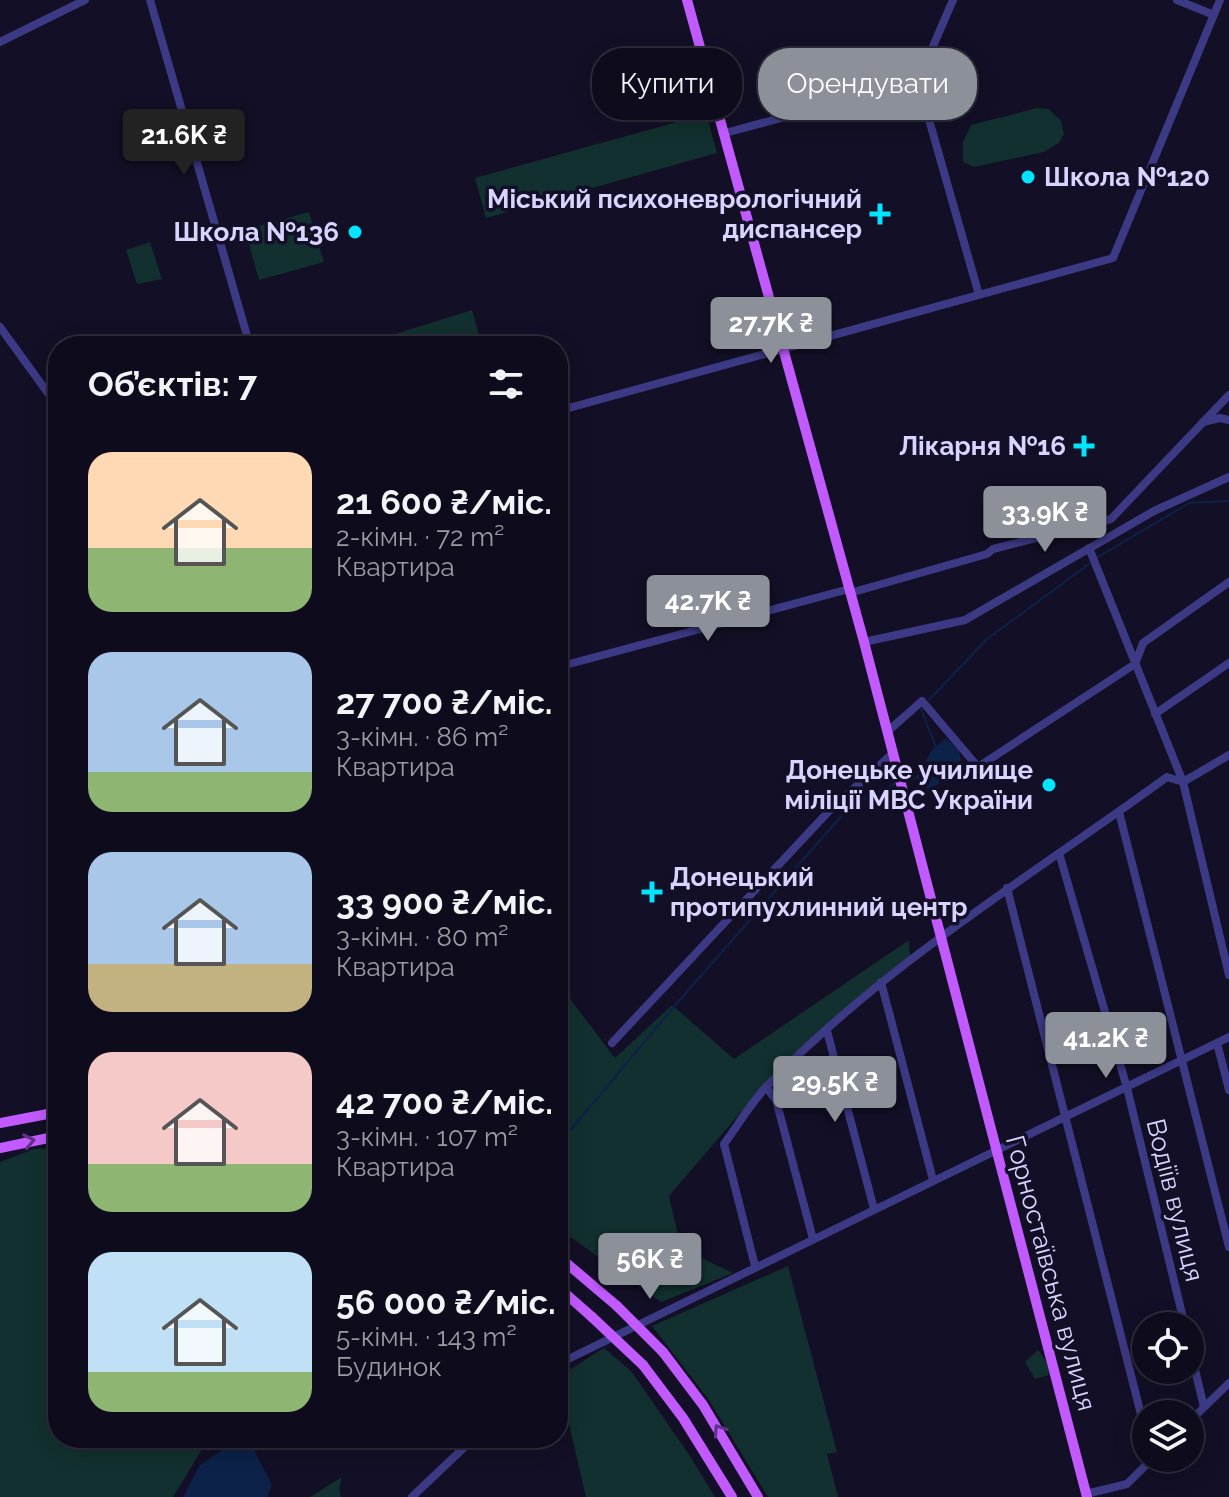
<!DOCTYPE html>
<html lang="uk">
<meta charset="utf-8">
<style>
:root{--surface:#0e0b1c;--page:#1c1929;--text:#f1f3f6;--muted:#9b9ba3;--line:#2e2b3b;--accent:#8c9099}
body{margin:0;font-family:Raleway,sans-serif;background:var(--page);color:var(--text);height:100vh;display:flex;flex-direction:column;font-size:30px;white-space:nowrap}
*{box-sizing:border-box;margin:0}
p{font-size:26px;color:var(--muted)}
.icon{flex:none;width:44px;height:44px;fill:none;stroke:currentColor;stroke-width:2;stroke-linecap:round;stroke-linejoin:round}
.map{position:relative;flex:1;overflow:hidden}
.sheet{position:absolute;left:48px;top:336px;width:520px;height:1112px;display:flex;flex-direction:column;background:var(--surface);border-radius:32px;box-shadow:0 4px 20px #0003,0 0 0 2px var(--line)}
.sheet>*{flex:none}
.banner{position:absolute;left:592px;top:48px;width:516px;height:72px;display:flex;gap:16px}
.fabs{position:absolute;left:1132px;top:1312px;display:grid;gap:16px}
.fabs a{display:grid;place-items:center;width:72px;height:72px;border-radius:50%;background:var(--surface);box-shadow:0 4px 20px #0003,0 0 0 2px var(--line);font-size:40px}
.price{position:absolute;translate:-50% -68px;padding:0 18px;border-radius:8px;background:var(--accent);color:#fff;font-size:26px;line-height:52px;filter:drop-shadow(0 2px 4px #0008)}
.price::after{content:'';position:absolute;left:50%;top:48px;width:24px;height:18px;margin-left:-12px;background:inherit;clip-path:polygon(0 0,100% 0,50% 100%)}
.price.on{background:#222;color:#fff}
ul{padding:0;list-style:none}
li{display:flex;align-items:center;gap:24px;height:200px;padding:0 40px}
li span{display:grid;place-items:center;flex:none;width:224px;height:160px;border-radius:24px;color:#555}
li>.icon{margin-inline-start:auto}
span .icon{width:96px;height:96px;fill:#fffc;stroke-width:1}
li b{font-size:34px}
h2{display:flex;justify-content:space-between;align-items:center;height:96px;padding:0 40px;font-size:34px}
.pill{padding:0 28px;border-radius:32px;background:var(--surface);box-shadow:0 4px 20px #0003,0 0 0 2px var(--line);font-size:28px;line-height:72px}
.pill.on{background:var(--accent);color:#fff}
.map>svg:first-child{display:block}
.green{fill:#12302f}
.water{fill:#0c2248}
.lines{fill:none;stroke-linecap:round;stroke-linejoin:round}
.stream{stroke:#0c2248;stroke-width:2}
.minor{stroke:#3d3a85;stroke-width:8}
.major{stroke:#c25bff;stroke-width:10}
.major-bridge{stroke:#c25bff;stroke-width:10}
.oneway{stroke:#623188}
.poi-dot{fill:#00e5ff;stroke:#130f26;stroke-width:3}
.labels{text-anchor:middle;stroke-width:7;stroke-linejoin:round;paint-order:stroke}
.poi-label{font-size:26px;font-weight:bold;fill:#d9d4ff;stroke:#130f26;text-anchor:end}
.street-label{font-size:26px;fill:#d9d4ff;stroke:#130f26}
</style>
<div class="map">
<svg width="1229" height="1497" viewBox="0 0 1229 1497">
<rect width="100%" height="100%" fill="#130f26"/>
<path class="green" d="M1037,108L1049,109L1061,121L1064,134L1059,143L1044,152L974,167L963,162V142L971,125Z
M706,114L717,153L486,218L475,178Z
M309,212L324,262L259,280L245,230Z
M150,242L162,279L137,284L126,250Z
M472,310L482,346H395L392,335Z
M909,940L910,957L765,1084L669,1196L681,1248L733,1273L661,1302L558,1228V983L615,1058L672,1005L734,1059Z
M58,1148V1438H212L207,1441L173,1497H0V1162L34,1149Z
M788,1266L837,1452L827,1454L838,1497H768L709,1400L652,1326Z
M604,1348L631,1371L690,1456L715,1497H586L558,1377Z
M1038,1350L1048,1363L1049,1375L1035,1379L1025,1362Z
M342,1477L339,1489L341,1497H310Z"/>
<path class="water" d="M946,738L959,750L961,761C953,773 941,783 928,790L917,778V775L927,771C924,754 933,749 946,738Z
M240,1438H248L272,1485L267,1497H183L199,1466Z"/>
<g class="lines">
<path class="stream" d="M1098,557L1189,503L1229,501
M929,700L987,639L1089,564
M921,709L936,747
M907,779L918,778
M558,1145L677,1003L852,804L895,784"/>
<path class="minor" d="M150,0L250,346
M1177,0L1214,15
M0,42L85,0
M918,81L979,295
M725,133L918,81L953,0
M0,327L58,407
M558,411L1113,258L1220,0
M1203,422L1220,418L1229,420
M1089,548L1183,782L1229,975
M850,593L987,554L993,549L1111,519L1229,395
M864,642L965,620L1154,511L1229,477
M558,667L849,589
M1155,714L1229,663
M887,732L922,701L978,767L1135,664L1143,643L1229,582
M1119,812L1229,1247
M1059,853L1127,1088L1185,1326
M1007,888L1146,1434
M881,982L933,1180
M827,1031L874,1209
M612,1043L829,811L892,754
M1217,1043L1229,1090
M766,1087L776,1100L813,1239
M755,1266L724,1144C738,1125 751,1103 767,1086C885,964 1031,876 1167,777L1183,782L1229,755
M1190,1349L1204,1407
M558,1364L1229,1037
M1190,1421L1229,1383
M1086,1494L1127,1484L1153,1458
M412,1497L474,1438"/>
<path class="major" d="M687,0L864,642L1087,1497
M0,1123L58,1112
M0,1148L58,1136
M558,1256L617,1306
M558,1287L592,1317
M663,1352L703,1405L758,1497
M643,1365L683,1418L732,1497"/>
<path class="major-bridge" d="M617,1306L663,1352
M592,1317L643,1365"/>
</g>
<defs><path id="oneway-chevron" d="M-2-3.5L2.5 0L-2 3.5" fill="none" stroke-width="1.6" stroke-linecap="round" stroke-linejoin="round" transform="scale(2)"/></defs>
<g class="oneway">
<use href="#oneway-chevron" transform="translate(29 1141) rotate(-11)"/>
<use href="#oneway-chevron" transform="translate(719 1430) rotate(-123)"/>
</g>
<g class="poi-dot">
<circle cx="1028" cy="177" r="8"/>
<path d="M876 202h8v8h8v8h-8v8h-8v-8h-8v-8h8z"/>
<circle cx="355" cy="232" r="8"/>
<path d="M1080 434h8v8h8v8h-8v8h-8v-8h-8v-8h8z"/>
<circle cx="1049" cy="785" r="8"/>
<path d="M648 880h8v8h8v8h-8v8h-8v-8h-8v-8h8z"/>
</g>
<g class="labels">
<g class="poi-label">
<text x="1044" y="186" text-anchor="start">Школа №120</text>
<text x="862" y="208">Міський психоневрологічний<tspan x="862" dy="30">диспансер</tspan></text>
<text x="339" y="241">Школа №136</text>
<text x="1066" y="455">Лікарня №16</text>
<text x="1033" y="779">Донецьке училище<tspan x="1033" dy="30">міліції МВС України</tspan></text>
<text x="670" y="886" text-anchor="start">Донецький<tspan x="670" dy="30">протипухлинний центр</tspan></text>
</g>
<g class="street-label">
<text transform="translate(1175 1200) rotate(76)" y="9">Водіїв вулиця</text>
<text transform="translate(1051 1273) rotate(75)" y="9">Горностаївська вулиця</text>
</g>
</g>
</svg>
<div class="fabs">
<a><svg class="icon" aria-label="locate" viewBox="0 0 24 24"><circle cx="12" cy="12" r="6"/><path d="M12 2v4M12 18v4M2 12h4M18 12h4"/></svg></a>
<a><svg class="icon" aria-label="layers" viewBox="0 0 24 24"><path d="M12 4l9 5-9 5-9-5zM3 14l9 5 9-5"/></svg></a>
</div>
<b class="price on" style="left:184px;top:177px">21.6K ₴</b>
<b class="price" style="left:771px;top:365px">27.7K ₴</b>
<b class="price" style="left:1045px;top:554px">33.9K ₴</b>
<b class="price" style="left:708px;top:643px">42.7K ₴</b>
<b class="price" style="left:1106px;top:1080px">41.2K ₴</b>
<b class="price" style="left:835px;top:1124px">29.5K ₴</b>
<b class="price" style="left:650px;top:1301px">56K ₴</b>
<div class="banner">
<a class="pill">Купити</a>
<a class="pill on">Орендувати</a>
</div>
<section class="sheet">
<h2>Об’єктів: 7<svg class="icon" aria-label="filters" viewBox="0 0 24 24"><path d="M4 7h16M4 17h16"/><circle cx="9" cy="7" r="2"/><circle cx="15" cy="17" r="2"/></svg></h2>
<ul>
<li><span style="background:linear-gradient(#ffd9b3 60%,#8fb573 0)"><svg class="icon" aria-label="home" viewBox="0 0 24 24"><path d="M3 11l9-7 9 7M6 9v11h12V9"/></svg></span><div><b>21 600 ₴/міс.</b><p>2-кімн. · 72 m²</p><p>Квартира</p></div></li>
<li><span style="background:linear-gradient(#a9c7e8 75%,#8fb573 0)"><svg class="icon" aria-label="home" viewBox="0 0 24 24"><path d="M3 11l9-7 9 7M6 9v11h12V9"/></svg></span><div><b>27 700 ₴/міс.</b><p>3-кімн. · 86 m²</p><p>Квартира</p></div></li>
<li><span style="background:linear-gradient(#a9c7e8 70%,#c2b280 0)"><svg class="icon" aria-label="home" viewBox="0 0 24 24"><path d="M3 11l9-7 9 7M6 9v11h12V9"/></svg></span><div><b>33 900 ₴/міс.</b><p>3-кімн. · 80 m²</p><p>Квартира</p></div></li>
<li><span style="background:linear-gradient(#f6c9c9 70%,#8fb573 0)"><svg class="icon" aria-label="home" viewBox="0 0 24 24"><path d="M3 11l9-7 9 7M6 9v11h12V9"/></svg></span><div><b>42 700 ₴/міс.</b><p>3-кімн. · 107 m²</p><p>Квартира</p></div></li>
<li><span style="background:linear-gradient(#bfe0f5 75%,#8fb573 0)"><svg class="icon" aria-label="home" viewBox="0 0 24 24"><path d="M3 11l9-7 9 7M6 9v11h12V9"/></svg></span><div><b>56 000 ₴/міс.</b><p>5-кімн. · 143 m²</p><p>Будинок</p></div></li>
</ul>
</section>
</div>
